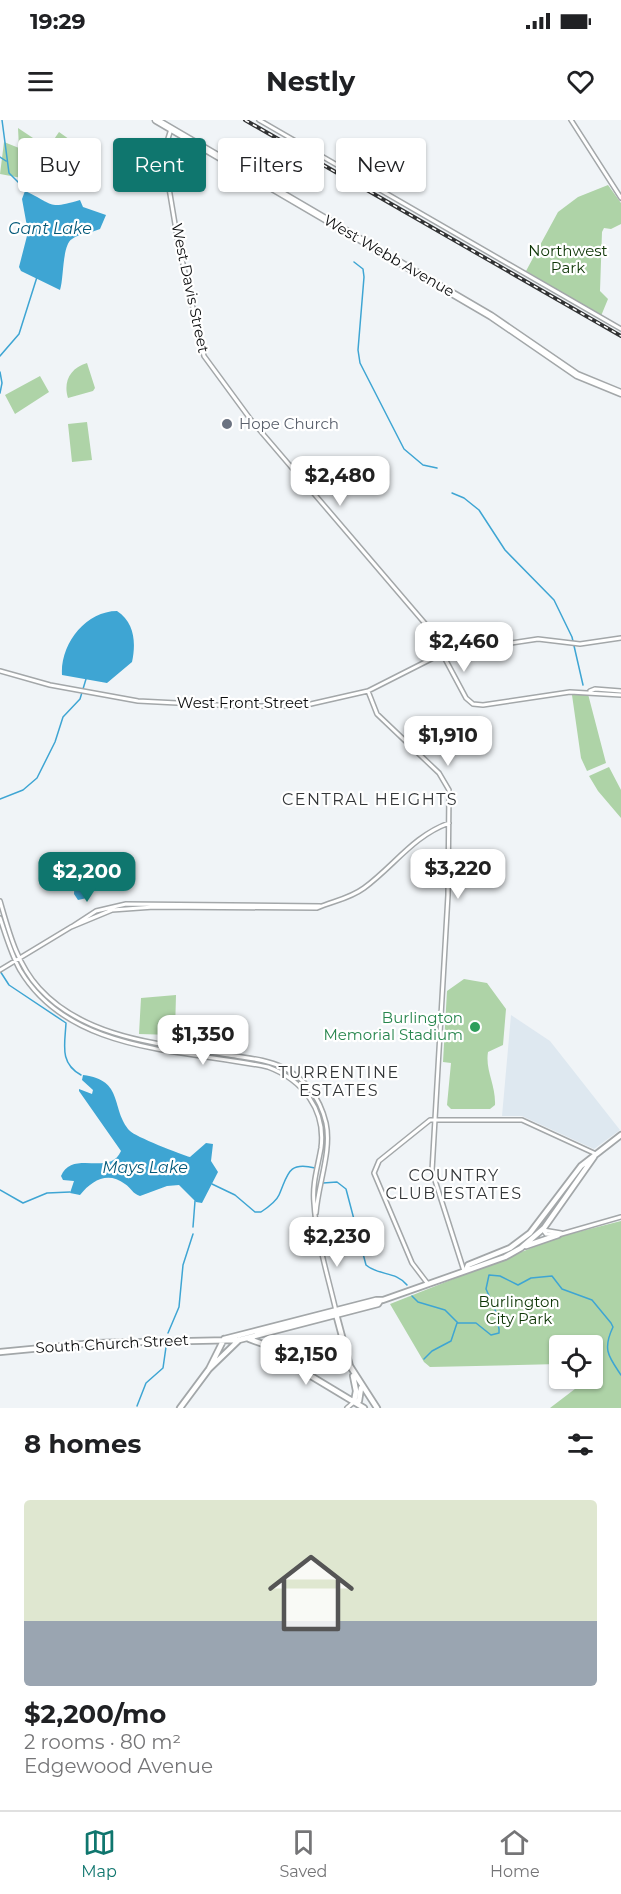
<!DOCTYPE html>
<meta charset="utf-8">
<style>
:root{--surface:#fff;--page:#f6f6f6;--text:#202124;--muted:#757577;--line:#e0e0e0;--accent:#0f766e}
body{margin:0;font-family:Montserrat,sans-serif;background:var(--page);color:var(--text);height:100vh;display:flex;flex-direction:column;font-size:22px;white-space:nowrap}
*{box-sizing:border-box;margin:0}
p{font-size:20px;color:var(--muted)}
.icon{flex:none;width:33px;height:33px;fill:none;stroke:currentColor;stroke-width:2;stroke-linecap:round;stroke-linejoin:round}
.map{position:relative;height:1288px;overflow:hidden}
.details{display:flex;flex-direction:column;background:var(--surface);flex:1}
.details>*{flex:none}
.hud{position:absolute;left:18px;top:18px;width:585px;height:54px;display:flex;gap:12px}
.tools{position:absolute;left:549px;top:1215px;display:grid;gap:12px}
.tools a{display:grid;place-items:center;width:54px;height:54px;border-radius:6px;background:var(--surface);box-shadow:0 2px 4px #0004;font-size:30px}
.price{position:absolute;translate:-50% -51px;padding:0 14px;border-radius:12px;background:#fff;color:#222;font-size:20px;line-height:39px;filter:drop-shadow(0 2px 3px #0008)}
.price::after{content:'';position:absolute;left:50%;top:36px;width:18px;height:14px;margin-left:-9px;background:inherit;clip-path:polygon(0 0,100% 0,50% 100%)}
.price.active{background:var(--accent);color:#fff}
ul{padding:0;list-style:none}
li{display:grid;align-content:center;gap:12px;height:318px;padding:0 24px}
li span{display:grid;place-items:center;height:186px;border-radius:6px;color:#555}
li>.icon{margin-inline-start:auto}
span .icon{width:108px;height:108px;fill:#fffc;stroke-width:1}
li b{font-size:26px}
h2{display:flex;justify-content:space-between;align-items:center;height:72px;padding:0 24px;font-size:26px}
.pill{padding:0 21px;border-radius:6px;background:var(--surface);box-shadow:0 2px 4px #0004;font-size:21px;line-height:54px}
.pill.active{background:var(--accent);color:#fff}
.status{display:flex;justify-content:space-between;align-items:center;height:42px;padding:0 30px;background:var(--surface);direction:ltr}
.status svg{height:16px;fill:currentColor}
header{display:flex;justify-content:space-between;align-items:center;height:78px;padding:0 24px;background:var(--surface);font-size:27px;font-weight:700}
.tabs{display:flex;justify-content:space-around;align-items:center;height:84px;border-top:2px solid var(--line);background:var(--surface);font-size:16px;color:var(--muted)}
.tabs a{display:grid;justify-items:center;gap:3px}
.tabs .active{color:var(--accent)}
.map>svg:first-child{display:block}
.built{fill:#dee8f0}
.green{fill:#aed3a7}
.water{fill:#3ea5d3}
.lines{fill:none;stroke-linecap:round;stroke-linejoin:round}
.stream{stroke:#3ea5d3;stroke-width:1.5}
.minor-casing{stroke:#a3a7a9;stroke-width:6}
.major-casing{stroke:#a3a7a9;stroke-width:8}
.highway-casing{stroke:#a3a7a9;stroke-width:9}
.minor{stroke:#fff;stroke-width:3}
.major{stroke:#fff;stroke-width:4.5}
.highway{stroke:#fff;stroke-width:6}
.rail-casing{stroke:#323334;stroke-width:4}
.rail{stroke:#fff;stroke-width:1.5;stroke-dasharray:4.5;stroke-linecap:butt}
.worship-dot{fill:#6b7280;stroke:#fff;stroke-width:2}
.leisure-dot{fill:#2e9e5b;stroke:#fff;stroke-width:2}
.labels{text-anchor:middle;stroke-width:4.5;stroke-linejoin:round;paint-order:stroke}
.park-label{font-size:15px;fill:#0e3606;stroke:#fff}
.street-label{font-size:15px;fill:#0e0f10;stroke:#fff}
.worship-label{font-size:15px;fill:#5b616d;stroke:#fff;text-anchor:start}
.leisure-label{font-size:15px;fill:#27864d;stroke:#fff;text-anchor:end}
.water-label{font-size:16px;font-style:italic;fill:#035979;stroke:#fff}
.neighbourhood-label{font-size:16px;letter-spacing:1.5px;fill:#333638;stroke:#fff}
</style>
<div class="status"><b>19:29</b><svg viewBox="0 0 49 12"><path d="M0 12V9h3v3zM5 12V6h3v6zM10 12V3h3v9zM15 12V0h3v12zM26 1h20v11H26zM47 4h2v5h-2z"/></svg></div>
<header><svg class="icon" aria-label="menu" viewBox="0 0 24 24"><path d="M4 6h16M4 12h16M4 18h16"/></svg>Nestly<svg class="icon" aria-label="heart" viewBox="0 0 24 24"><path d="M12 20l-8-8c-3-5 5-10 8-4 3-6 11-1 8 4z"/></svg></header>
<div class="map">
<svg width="621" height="1288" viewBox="0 0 621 1288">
<rect width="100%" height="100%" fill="#f0f4f7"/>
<path class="built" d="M511,895L550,921L620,1010L594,1029L522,996H502Z"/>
<path class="green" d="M18,8L48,28L59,12L90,34L42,71L27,59L0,54L4,22L19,28Z
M608,65L621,83V104L611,109L604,108L602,112L600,171L608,179L601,196L526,151L558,92L578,77Z
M87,243L95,268L93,271L68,278C63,262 70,248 87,243Z
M40,256L49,272L15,294L5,275Z
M87,302L92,340L72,342L68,304Z
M588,574L606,643L587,651L581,638L572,575Z
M609,647L621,670V698L598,671L589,656Z
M464,859L487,863L506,889L503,925L488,932C485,950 496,965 495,985L490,989H451L447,985L451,943L443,942L447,871Z
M176,875L175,912L173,915L139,914L141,878Z
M621,1101V1288H550L588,1259L592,1258V1226H560L559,1244L430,1247L424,1242L390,1184L562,1116Z"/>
<path class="water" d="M25,71C54,84 47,90 80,80L83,87L106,95L100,109C91,113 80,113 72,119C62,125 64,158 60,170L21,151L19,147L28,112L22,79Z
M117,491C135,503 136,523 132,542L107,563L62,555C60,524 86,491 117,491Z
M90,754L97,756L98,762L87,778L78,780L74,774C74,763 80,757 90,754Z
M83,955C125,960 110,989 130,1011C134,1016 182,1035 190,1037L206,1023L213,1024L211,1041L218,1052L202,1083L196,1082L179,1065L167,1066L140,1076C133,1074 131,1068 125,1064C108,1051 92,1060 80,1075L70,1073L74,1061L63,1060L61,1056C72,1029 110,1057 121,1031L79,971V969L92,974L93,970L82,960Z"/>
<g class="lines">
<path class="stream" d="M2,0L9,53L26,70
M0,37L6,41
M354,142L363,149L364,157L358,230L360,243L404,329L423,345L437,348
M0,236L19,214L37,157
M0,252L2,263L0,273
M452,373L464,378L479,390L505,430L554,480L572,517L583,565
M0,679L23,670L37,658L55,622L63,597L80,579L86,559
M0,851L9,865L66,903C65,924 59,943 81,955
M323,1063L337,1062L346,1069L366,1145C379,1156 396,1151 407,1165
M212,1064L235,1075L255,1092H261C267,1088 276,1082 279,1075C288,1055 287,1041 315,1048
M0,1070L23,1083L47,1073L70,1072
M193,1107L195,1081
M412,1176L418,1182L445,1190L458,1203H476L491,1215L499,1213V1209L495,1189L486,1169L489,1155L500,1156L518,1165L531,1158L552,1156L562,1169L592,1180L611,1203L613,1207C602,1230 609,1237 621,1255
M168,1213L179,1187L183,1145L193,1114
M424,1239L432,1231L451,1221L457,1203
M137,1286L146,1263L163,1248L166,1227"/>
<g class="minor-casing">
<path id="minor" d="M259,0L621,209
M571,0L621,78
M171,9L166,25L165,44L178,122L204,236L251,300L428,507L466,578L473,584L483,585L570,572L621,575
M0,551L50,565L138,581L236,586H302L368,571L443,533L538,519L580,524L621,518
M368,571L377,594L439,653L449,670L448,775L432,1051L464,1151
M590,571L595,569L621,571
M0,781C9,812 17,844 39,868C86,920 164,924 229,935C246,938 266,939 282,947C305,958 320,978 326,1003C332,1031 318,1064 316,1093
M0,798C6,816 11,834 20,850C70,934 183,929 268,947C303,960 326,990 321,1028C318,1046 312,1064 314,1083C316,1119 328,1156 336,1191
M73,806L96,791L126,784L320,786
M0,850L71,807L112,790L154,787L317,788C333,781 349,779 364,768C394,746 413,716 449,703
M543,1110L546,1114L558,1115L621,1097
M543,1110L561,1113
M428,1164L412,1143L374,1053L379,1041L430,1000H522L596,1034
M347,1288L354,1282"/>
</g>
<g class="major-casing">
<path id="major" d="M526,1126L558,1115
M466,1150L468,1145L510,1128L530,1113L581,1046L621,1015
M336,1194L350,1246L377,1288
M224,1219L376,1180H383L505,1137L521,1128L544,1108L594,1037
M249,1219L263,1224L286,1241L364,1288
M0,1232L94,1223L239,1220L378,1184L380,1181
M209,1249L239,1220
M353,1256L356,1271L354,1282
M354,1282L359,1281L361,1268
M180,1288L209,1249L224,1219"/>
</g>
<g class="highway-casing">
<path id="highway" d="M156,0L491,196L577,255L621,273"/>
</g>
<use href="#minor" class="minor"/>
<use href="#major" class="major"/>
<use href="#highway" class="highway"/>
<g class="rail-casing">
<path id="rail" d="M245,0L621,216"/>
</g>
<use href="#rail" class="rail"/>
</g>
<circle class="worship-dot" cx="227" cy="304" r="6"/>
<circle class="leisure-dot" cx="475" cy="907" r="6"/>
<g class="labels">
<g class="park-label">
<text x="568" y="136">Northwest<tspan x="568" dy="17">Park</tspan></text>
<text x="519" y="1187">Burlington<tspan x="519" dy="17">City Park</tspan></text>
</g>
<g class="street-label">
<text transform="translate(389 136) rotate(30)" y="5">West Webb Avenue</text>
<text transform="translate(190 168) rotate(78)" y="5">West Davis Street</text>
<text x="243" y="588">West Front Street</text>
<text transform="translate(112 1224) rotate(-3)" y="5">South Church Street</text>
</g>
<g class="worship-label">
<text x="239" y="309">Hope Church</text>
</g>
<g class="leisure-label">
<text x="463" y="903">Burlington<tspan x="463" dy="17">Memorial Stadium</tspan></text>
</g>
<g class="water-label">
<text x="50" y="114">Gant Lake</text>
<text x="145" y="1053">Mays Lake</text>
</g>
<g class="neighbourhood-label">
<text x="370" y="685">CENTRAL HEIGHTS</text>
<text x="339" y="958">TURRENTINE<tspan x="339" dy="18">ESTATES</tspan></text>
<text x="454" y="1061">COUNTRY<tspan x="454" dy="18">CLUB ESTATES</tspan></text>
</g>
</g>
</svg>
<div class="tools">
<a><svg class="icon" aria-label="locate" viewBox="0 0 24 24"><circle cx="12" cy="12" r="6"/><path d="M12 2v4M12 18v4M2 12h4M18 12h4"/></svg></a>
</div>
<b class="price" style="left:340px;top:387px">$2,480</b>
<b class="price" style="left:464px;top:553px">$2,460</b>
<b class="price" style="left:448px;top:647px">$1,910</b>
<b class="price" style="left:458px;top:780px">$3,220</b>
<b class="price active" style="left:87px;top:783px">$2,200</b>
<b class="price" style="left:203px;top:946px">$1,350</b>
<b class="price" style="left:337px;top:1148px">$2,230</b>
<b class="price" style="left:306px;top:1266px">$2,150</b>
<div class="hud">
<a class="pill">Buy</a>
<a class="pill active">Rent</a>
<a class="pill">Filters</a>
<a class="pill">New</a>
</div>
</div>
<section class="details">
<h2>8 homes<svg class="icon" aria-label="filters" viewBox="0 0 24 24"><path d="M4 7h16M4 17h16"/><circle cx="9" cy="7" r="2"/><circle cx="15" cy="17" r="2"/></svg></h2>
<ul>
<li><span style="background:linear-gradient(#dfe7d0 65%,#9aa5b1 0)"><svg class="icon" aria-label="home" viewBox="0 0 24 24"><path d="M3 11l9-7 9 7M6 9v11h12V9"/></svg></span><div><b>$2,200/mo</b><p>2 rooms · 80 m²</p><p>Edgewood Avenue</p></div></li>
</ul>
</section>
<nav class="tabs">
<a class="active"><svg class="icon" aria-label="map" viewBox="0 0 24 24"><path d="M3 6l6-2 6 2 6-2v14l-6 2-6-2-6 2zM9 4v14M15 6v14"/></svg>Map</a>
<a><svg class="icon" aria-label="saved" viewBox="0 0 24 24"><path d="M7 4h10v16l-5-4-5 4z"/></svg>Saved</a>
<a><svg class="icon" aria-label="home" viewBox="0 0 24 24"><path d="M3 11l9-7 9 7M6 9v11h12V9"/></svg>Home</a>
</nav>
